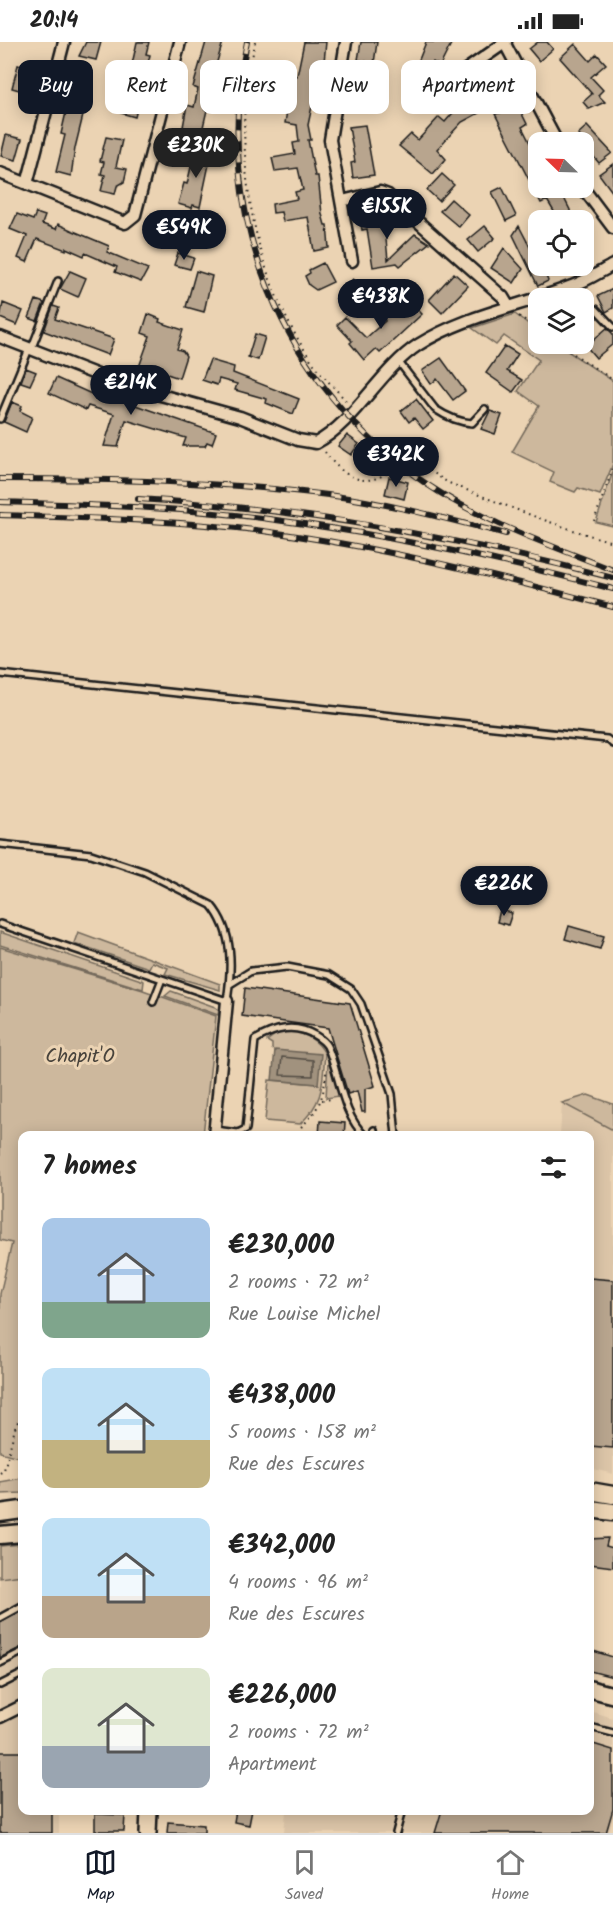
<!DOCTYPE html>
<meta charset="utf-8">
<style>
:root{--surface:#fff;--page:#f6f6f6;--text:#222;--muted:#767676;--line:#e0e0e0;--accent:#111827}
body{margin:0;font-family:Kalam,sans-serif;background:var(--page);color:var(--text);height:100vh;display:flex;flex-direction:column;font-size:22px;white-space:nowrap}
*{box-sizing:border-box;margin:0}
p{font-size:20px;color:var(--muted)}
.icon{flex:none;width:33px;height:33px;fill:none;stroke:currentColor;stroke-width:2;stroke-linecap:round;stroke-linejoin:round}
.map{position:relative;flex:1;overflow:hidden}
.sheet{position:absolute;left:18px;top:1089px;width:576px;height:684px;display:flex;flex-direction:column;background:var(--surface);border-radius:12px;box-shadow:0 3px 15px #0003}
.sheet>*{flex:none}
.banner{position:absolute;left:18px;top:18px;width:578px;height:54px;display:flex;gap:12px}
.needle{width:39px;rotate:293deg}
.controls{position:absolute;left:528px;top:90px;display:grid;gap:12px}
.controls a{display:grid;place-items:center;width:66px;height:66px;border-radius:12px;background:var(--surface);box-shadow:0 3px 15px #0003;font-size:30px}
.price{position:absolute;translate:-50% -51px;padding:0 14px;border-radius:21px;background:var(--accent);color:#fff;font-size:20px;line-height:39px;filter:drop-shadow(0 2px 3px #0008)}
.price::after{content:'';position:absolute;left:50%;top:36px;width:18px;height:14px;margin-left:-9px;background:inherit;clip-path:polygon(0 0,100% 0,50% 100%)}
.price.on{background:#222;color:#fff}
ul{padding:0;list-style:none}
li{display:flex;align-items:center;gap:18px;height:150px;padding:0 24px}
li span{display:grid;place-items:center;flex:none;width:168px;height:120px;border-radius:12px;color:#555}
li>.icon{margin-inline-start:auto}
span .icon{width:72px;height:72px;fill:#fffc;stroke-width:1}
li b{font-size:26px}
h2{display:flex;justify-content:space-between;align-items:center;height:72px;padding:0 24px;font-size:26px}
.pill{padding:0 21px;border-radius:12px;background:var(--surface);box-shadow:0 3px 15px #0003;font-size:21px;line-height:54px}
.pill.on{background:var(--accent);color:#fff}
.status{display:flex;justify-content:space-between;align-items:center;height:42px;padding:0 30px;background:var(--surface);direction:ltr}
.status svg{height:16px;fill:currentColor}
.tabs{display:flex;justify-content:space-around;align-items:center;height:84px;border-top:2px solid var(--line);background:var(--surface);font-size:16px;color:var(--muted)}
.tabs a{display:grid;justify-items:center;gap:3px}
.tabs .on{color:var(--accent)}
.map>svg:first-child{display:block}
.built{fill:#dcc5a8}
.green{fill:#cdb89d;stroke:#746a5c;stroke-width:1.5}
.water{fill:#a1927e;stroke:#6c6357;stroke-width:1.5}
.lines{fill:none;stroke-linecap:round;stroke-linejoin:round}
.shore{stroke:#514b43;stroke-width:1.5}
.building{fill:#b8a58e;stroke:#1c1c1c;stroke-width:1.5}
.service-casing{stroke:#1c1c1c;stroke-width:10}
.minor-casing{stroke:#1c1c1c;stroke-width:15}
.secondary-casing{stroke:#1c1c1c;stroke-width:20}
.primary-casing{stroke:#1c1c1c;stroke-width:21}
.path{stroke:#1c1c1c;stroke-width:2;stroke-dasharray:1.5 4.5;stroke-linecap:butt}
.service{stroke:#ebd3b3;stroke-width:5}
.minor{stroke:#ebd3b3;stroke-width:10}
.secondary{stroke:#ebd3b3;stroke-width:15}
.primary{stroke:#ebd3b3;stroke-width:16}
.rail-casing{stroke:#1c1c1c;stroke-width:6}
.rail{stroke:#ebd3b3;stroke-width:4;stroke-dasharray:11;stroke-linecap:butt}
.labels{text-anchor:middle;stroke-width:6;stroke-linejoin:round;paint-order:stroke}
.park-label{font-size:20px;fill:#48433c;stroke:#ebd3b3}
</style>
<div class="status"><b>20:14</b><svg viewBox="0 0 49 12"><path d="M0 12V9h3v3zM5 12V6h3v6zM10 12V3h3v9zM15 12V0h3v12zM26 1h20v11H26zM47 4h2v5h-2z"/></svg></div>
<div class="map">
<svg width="613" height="1791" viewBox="0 0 613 1791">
<rect width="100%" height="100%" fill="#ebd3b3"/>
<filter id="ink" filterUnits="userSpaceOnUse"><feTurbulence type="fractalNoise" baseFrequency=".0167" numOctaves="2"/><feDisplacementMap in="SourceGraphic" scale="12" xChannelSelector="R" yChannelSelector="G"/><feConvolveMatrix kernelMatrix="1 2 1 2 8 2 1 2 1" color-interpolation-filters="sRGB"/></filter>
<g filter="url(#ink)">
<path class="built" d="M562,1061L613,1088V1432L590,1426V1094H560Z
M22,1531V1768L59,1769V1791H0V1535Z
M590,1669L613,1676V1776L609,1791H284L286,1769L590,1768Z"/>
<path class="green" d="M515,272L538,289V302H557L613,339V422L600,453L578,446L575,450L550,440L554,430L512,410L539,364L518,349L539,318L504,294L496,303L472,286Z
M613,429V484L596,480Z
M0,890L144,939L143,947L0,903Z
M78,890L220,942V948L165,932L168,926L152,920L149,926L74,901Z
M0,905L143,948L216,974L203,1093L22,1094V1416L0,1410V1252L12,1201L0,1198Z
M171,949L215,965L219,968L218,973L165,954Z
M289,989C304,991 318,998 325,1012C322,1043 324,1060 300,1082L265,1079L269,1038L318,1042L272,1007V1002L267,999L276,992Z
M328,1019L340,1054L326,1056Z
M588,1053L613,1062V1088L562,1061Z
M22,1436V1451L0,1452V1440Z
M22,1502V1533L0,1536V1504Z"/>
<path class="water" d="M275,1008L321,1012L318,1042L272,1038Z"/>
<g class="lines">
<path class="shore" d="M282,1015L313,1018V1034L280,1033Z"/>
</g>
<path class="building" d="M86,0H101L96,18L79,14Z
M137,0H149L146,12L150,13L141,49L145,50L142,64L138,63L135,75L121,71Z
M206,0H223L205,59V68H207L200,98L185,94L187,86L183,85L187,63L194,65L198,47L193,45Z
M304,0H326L322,39L316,56L314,55L308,83L311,98H308L315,134H318L322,172L325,183H327L329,206L314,209L308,175L283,179L281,170L273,171L272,162L297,157L295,150L303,148L298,126L275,129L272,116L295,112L293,101L299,100L297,83L285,81L289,57H286L288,33L297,34Z
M361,0H377L374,21L358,18Z
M426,0H452L440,24L433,20L422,54L407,48Z
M538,0H547L553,7L539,19L529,7Z
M575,2L590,19L597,12L606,22L591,35L603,48L598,53L605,60L589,67L583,60L592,52L560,16Z
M18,23L35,27L30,51L12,46Z
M365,31L384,34L380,56L361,52Z
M502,32L527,82L522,85L538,117V146H559L570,168V173L559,178L547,158L541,161L495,72L503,70L488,39Z
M78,38L91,41L75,106L71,134L56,130L65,93L61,92L67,66L71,67Z
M471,55L479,71L462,80L437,107L446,117L433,132L399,104L411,92L418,98L439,75L445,80L459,64L457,61Z
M365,83L374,133L353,136L351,121L355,120L349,85Z
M587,84L612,111L599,121L580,99L582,97L578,92Z
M6,93L22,97L16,118L1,114Z
M106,95L122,98L116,125L127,127L124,140L117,144L115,152L101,149L105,133L101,132L104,120L100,119Z
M196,104L212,108L200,165L193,163L192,166L178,162L184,141L187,142Z
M613,122V151L599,132Z
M442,132L454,143L439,159L427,148Z
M502,145L516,174L506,179L492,150Z
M451,157L469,173L459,185L440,169Z
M383,166L388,218L415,192L429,201L400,224L397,221L373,225L367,187L362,188L359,170Z
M36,171L45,174L42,182L56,187L58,182L71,188L109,204L107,210L148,227L141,240L115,230L117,225L85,211L84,214L66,206V208L37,197L27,220L18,216L27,194L10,187L17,172L33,178Z
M159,173L174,177L166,203L151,200L154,181H157Z
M485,184L495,196L478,210L468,198Z
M519,184L531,207L538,204V224H542L548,239L538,244L513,193Z
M504,206L523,227L514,241L491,226Z
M178,211L194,216L190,227L174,223Z
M323,221L333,240L316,248L309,243L305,234L310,231L309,228Z
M70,229L86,236L78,255L60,247Z
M196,229L212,234L204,270L186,265Z
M454,231L468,244L442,271L429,258Z
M353,237L364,248L351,262L339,251Z
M613,247V266L606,270L598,254Z
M36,258L44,261L37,279L29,276Z
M388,259L401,271L412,262L422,272L380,311L376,307L364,318L350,301L352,299L337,283L345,275L366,296L385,279L381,266Z
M3,261L23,269L17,283L0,276Z
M53,264L59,266L55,277L114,297L108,313L44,289Z
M148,272L160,277L159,280L183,288L177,307L183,309L186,314L179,336L155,328L152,336L141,331L143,326L139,325L150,294L142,291Z
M607,286L613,292V302L596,316L586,304Z
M255,292L265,295L258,318L248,315Z
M505,304L518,312L507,329L522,338L513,350L486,331Z
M441,316L465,349L453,358L437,337L431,342L422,329Z
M210,318L234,325L233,331L299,357L293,372L266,361L267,357L235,348L237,342L219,337L217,343L202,338Z
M26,326L36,330L30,343L21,340Z
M56,336L107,359L108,354L121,358L216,391L212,402L207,400L205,404H183L186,396L126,378L118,405L104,404L114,372L88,364L86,368L49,351Z
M416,357L433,379L423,387L414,376L409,380L401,369Z
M12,360L22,364L20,369L32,375L26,390L4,380Z
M490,369L502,373L495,392L481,387Z
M347,393L359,402L351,413L338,404Z
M389,435L408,440L404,457L385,452Z
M500,868L512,871L508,883L497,880Z
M569,884L604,894L600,907L565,897Z
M245,946L350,961L375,1044L365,1047V1070H362L357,1049L348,1052L328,986L242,974Z
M320,1079L345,1081L344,1094H319Z
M590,1236L613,1238V1406L590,1404Z
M608,1496L606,1504L613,1506V1525L590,1522V1497Z
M22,1569V1605L0,1616V1581Z
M590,1608L613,1615V1635L590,1629Z
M590,1701L613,1708V1767L606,1791H435L442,1768H590Z
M0,1710H22V1768H52V1791H0Z
M236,1768H252L249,1783L234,1780Z
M95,1772L125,1773L124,1789H95Z
M168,1780L204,1783V1791H167Z"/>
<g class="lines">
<g class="service-casing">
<path id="service" d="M565,246L573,256
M584,265L592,272L596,267L613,285
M31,308L58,239
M398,319L435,367C447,375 459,380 472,381L485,367
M0,377L29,307
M0,632L607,697L613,702
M0,802L91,812L145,830L211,863C234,890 232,927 227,959L0,882
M230,942L251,929L287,925L329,933L351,947L361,962L392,1052L396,1094
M153,960L162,937
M215,1088L238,1091L246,1087L255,998C275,986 295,981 316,994C321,997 324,999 327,1004C340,1032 341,1071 365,1094
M374,1088L375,1094
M0,1576L22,1564
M0,1621L22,1610
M0,1643L22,1632
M590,1685L613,1691
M396,1791L402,1768"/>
</g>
<g class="minor-casing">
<path id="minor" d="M346,0L330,98L352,219
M504,0L557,100
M451,50L460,32L506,0
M0,131L125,181L135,173L180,0
M27,142L64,0
M583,146L613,186
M342,159L380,150L388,153L503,255L509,265
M0,295L121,342L240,375L298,398L316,401C355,380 380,328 418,303C465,273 522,264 572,244C586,239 600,230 613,223
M214,1094L227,959
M0,1675L22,1664"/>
</g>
<g class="secondary-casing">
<path id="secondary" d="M590,1647L613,1653
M148,1791L149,1768"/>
</g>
<g class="primary-casing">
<path id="primary" d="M590,1449L613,1453
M590,1467L613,1470
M0,1471L22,1468
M0,1493L22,1491"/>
</g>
<path class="path" d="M255,0C252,19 246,39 245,58C240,150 260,246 314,322C323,335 336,347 347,360
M519,274L538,287
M559,302L613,338
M325,410C336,426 355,444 377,436C389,432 401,419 415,422C431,425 439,438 454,443C507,464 558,485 613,500
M594,479L613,426
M322,1058L334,1057
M301,1085C319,1068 324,1055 326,1030
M0,1431L4,1428L16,1383L22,1373"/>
<use href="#service" class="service"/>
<use href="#minor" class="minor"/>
<use href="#secondary" class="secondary"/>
<use href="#primary" class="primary"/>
<g class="rail-casing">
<path id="rail" d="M247,0C210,171 283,346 428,443C485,481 550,503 613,528
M0,437C110,437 219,439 328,453C388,461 447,477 506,492
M138,457C300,466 456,495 613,536
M0,460C92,463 185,465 276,478C390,493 502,518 613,547
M0,473C88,476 176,478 263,489C382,505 497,534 613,565"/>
</g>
<use href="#rail" class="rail"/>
</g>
</g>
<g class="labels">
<g class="park-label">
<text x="80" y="1020">Chapit'O</text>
</g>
</g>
</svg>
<div class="controls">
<a><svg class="needle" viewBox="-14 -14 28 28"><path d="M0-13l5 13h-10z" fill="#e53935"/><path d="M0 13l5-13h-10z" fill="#767676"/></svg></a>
<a><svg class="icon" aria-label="locate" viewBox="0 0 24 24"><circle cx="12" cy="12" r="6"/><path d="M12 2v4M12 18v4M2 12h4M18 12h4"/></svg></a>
<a><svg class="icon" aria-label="layers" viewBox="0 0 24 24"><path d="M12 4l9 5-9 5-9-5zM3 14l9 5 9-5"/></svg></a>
</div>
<b class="price on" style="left:196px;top:137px">€230K</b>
<b class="price" style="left:387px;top:198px">€155K</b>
<b class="price" style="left:184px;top:219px">€549K</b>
<b class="price" style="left:381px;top:288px">€438K</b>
<b class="price" style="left:131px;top:374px">€214K</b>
<b class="price" style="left:396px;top:446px">€342K</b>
<b class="price" style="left:504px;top:875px">€226K</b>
<div class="banner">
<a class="pill on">Buy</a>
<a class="pill">Rent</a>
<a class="pill">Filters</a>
<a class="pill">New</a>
<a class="pill">Apartment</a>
</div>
<section class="sheet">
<h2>7 homes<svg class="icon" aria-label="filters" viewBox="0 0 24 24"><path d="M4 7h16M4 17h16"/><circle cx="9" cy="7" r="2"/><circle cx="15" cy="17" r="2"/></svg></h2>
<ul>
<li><span style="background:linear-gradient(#a9c7e8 70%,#7fa58c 0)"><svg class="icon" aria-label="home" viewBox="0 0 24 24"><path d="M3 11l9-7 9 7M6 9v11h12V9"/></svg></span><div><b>€230,000</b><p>2 rooms · 72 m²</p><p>Rue Louise Michel</p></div></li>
<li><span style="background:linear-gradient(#bfe0f5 60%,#c2b280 0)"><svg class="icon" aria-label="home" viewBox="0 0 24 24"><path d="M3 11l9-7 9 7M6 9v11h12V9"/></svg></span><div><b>€438,000</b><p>5 rooms · 158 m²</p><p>Rue des Escures</p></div></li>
<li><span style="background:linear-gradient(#bfe0f5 65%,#b9a48a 0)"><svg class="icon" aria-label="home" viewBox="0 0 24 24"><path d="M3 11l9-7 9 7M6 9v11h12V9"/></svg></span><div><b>€342,000</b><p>4 rooms · 96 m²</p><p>Rue des Escures</p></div></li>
<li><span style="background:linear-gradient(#dfe7d0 65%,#9aa5b1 0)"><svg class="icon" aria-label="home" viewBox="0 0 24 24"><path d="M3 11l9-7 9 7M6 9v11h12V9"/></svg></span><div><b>€226,000</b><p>2 rooms · 72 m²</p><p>Apartment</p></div></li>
</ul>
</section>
</div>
<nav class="tabs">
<a class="on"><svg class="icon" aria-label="map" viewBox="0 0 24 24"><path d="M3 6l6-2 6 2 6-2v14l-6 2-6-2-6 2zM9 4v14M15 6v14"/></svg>Map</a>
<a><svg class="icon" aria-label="saved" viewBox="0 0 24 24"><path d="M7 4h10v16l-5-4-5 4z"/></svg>Saved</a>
<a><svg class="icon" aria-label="home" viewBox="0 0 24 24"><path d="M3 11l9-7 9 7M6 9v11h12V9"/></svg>Home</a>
</nav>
